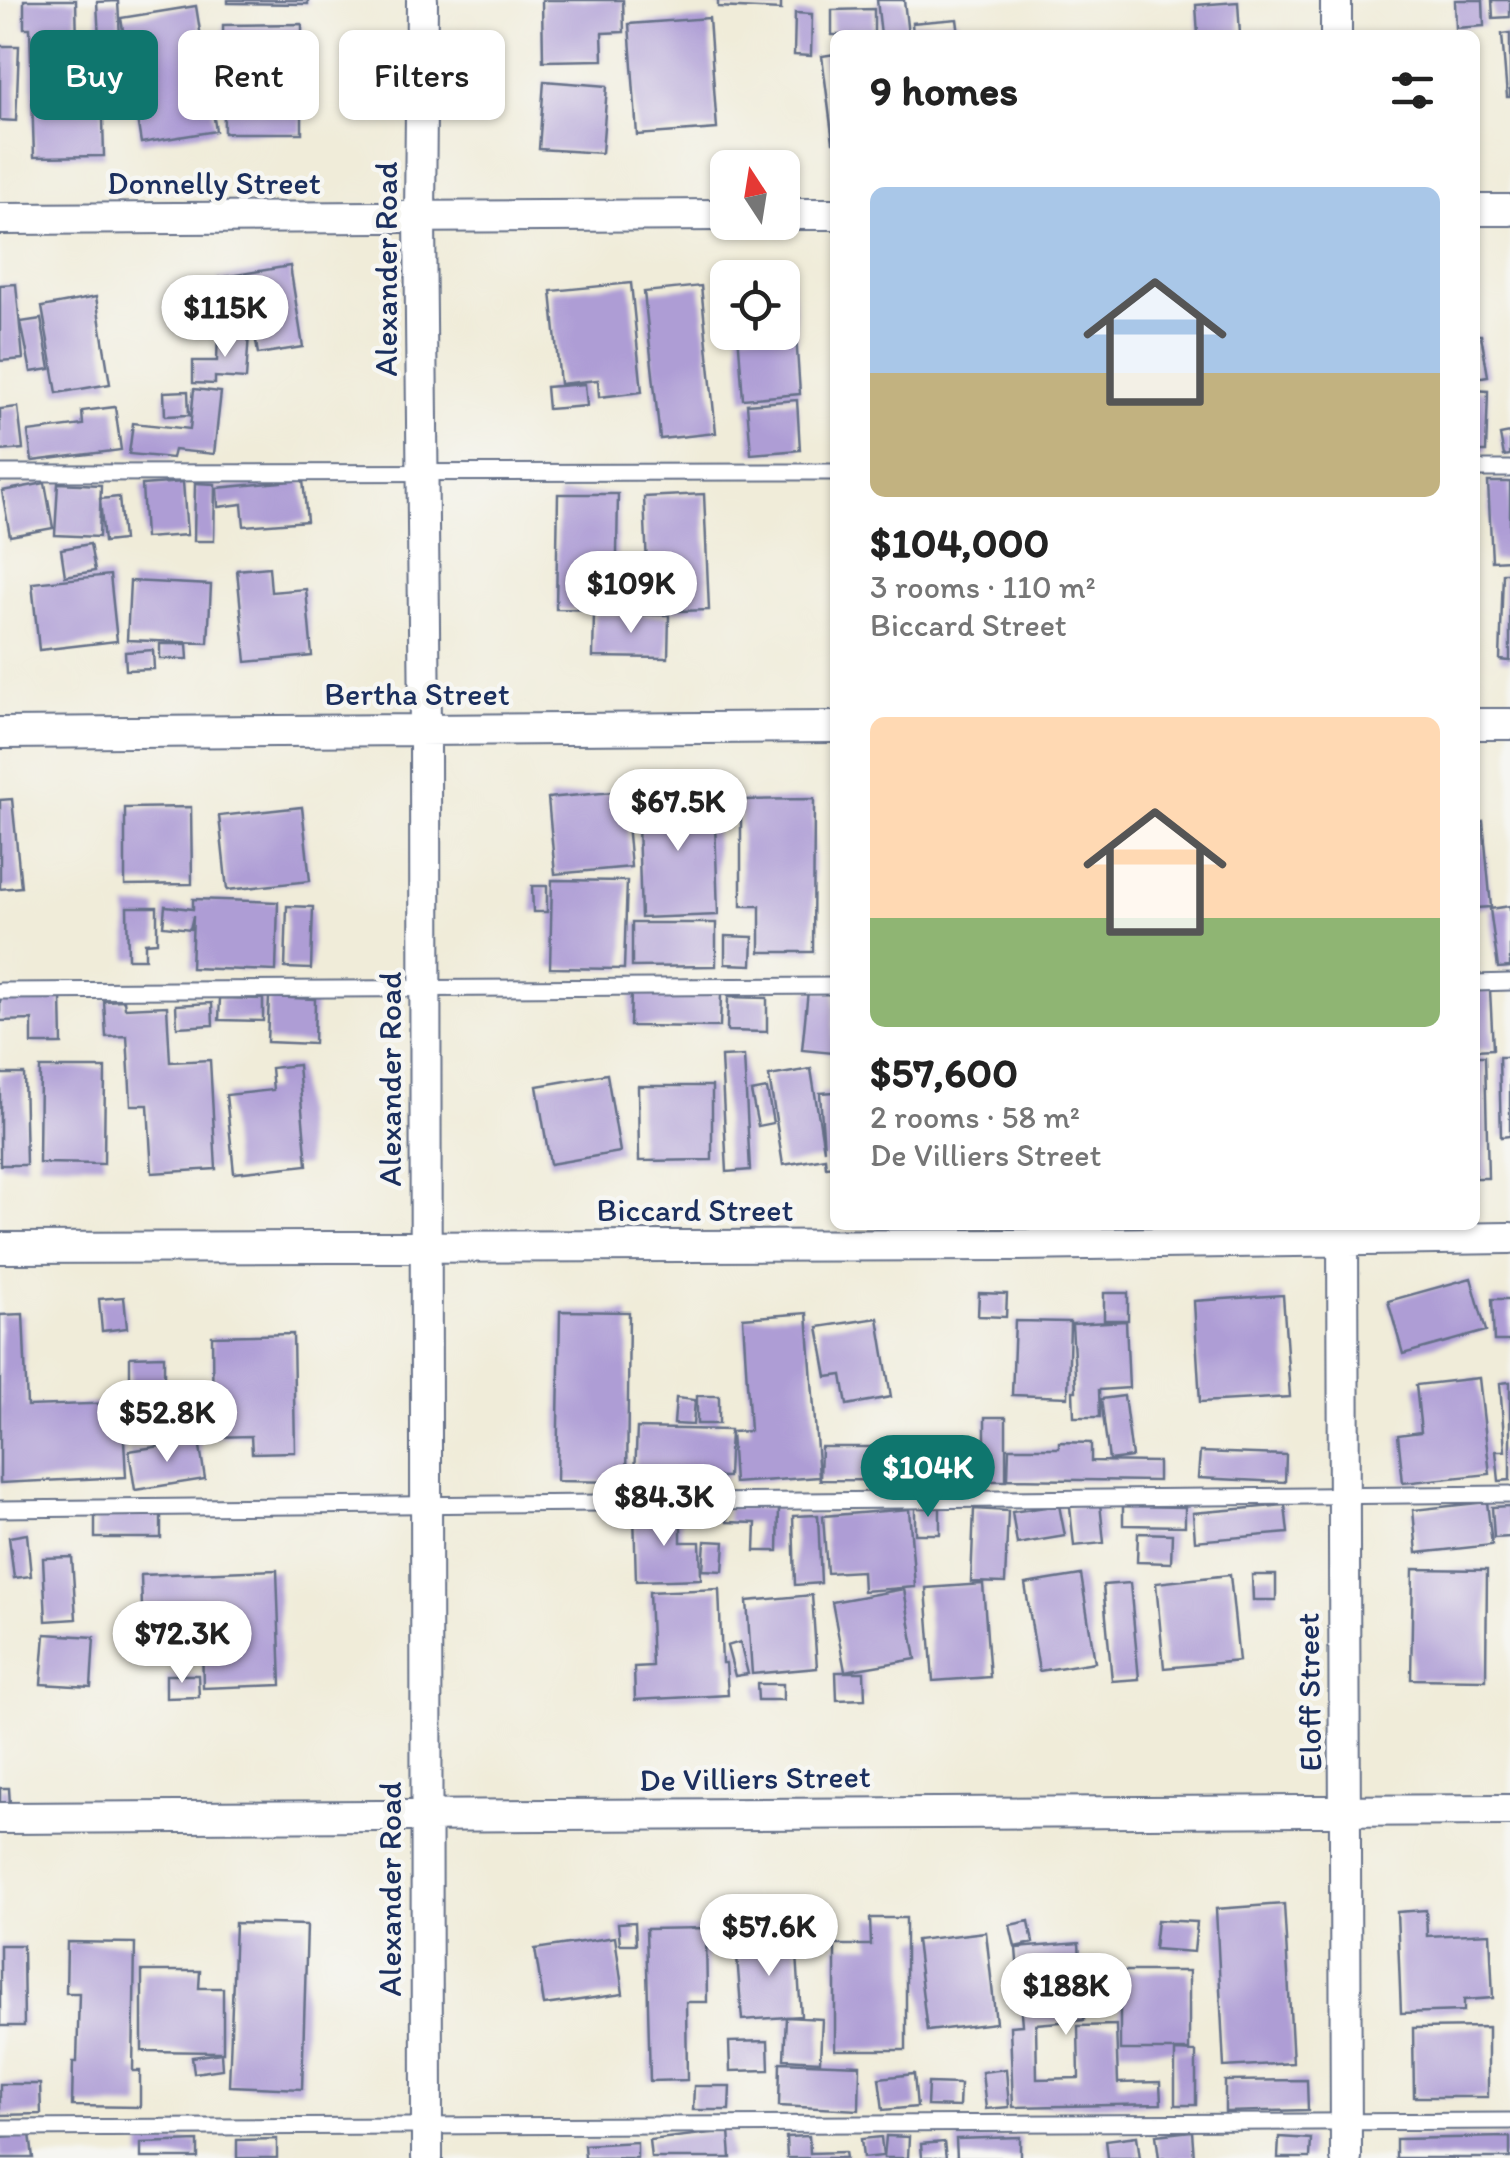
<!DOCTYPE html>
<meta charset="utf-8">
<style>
:root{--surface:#fff;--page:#f2f2f2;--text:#222;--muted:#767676;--accent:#0f766e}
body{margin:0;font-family:Itim,sans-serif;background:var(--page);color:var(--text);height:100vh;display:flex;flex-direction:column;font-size:38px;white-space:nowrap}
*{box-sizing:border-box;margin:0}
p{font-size:32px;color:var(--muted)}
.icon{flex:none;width:55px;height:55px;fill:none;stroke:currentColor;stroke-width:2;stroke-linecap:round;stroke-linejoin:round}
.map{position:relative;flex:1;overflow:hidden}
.drawer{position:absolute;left:830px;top:30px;width:650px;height:1200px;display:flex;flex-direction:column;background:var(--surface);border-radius:15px;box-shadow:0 2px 8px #0004}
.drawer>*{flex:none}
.hud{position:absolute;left:30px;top:30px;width:650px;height:90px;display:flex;gap:20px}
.needle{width:65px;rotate:348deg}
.fabs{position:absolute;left:710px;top:150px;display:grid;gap:20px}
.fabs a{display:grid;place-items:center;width:90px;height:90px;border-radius:15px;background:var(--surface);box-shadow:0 2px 8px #0004;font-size:50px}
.price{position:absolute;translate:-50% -85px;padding:0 22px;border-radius:35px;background:#fff;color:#222;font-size:32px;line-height:65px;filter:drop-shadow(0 2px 5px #0008)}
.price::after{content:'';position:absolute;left:50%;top:60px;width:30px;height:22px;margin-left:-15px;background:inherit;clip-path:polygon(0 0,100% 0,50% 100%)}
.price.on{background:var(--accent);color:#fff}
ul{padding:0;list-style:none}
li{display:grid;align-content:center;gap:20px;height:530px;padding:0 40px}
li span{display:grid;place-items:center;height:310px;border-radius:15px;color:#555}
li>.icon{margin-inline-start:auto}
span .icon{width:180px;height:180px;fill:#fffc;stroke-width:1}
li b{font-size:42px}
h2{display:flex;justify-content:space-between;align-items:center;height:120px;padding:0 40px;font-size:42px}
.chip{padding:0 35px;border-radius:15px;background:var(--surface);box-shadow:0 2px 8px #0004;font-size:35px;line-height:90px}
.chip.on{background:var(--accent);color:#fff}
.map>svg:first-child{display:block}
.building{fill:#ae9dd5}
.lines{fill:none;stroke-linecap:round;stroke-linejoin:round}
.service-casing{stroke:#667189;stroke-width:19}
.minor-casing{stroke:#667189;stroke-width:34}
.service{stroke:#fff;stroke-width:15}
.minor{stroke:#fff;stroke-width:30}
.labels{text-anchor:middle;stroke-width:9;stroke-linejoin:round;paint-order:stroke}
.street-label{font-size:32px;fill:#1b2f5e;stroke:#f6f6f2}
</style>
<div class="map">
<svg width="1510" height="2158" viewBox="0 0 1510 2158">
<rect width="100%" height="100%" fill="#f6f6f2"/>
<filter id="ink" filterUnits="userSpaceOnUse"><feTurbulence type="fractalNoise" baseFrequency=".01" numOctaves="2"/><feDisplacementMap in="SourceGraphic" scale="20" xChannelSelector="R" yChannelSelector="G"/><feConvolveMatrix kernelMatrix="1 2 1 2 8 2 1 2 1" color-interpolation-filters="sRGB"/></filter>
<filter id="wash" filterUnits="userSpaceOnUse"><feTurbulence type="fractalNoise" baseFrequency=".0048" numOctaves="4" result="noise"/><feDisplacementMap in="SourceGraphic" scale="40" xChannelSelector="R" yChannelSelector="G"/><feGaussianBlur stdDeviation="2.25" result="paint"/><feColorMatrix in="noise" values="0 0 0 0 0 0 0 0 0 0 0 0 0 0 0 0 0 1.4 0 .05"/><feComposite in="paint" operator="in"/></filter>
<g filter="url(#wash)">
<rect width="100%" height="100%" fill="#f0ecd9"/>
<g id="blocks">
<path class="building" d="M24,0H76L77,45H101L104,156L34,157L30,28H24Z
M228,0H308V4L228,3Z
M542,0H623L624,32L602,33L603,60L543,61Z
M718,0H781V10L718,7Z
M877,0H904L908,35H881Z
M1455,0H1483L1484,26L1456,28Z
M1492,0H1510V17L1493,18Z
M118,1L120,38L99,39L97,2Z
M1238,2L1240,35H1198L1196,5Z
M196,6L216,131L141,143L121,18Z
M874,9V35H832V10Z
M795,13L812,14L811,56L794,55Z
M709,18L717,129L637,135L629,24Z
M957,19L959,35H913L912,23Z
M302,24V133H224L223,25Z
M1510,33V97H1507L1502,34Z
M0,46H19L16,121L0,120Z
M835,54V142H833L822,56Z
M544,81L607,86L602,153L539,149Z
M290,266L303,347L258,354L253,322L226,326L218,278Z
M792,276L800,394L743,399L738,332H782V277Z
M631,283L642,392L599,397L598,380L560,384L551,291Z
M16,284L23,359L0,361V285Z
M701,286L716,433L660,439L644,292Z
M96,297L110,384L57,393L42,307Z
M41,319L50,369L31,372L21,322Z
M218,331L249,333L246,379L215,377V384L193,383V361H217Z
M1475,335H1481L1488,376L1475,378Z
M585,384L587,406L548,409L546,387Z
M194,389L221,392L214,454L174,450L172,458L129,454L133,423L190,429Z
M1475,390L1488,391L1486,452H1475Z
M188,391L189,415L165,416L164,392Z
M797,400L800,450L751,454L747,404Z
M18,407L23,449L0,451V409Z
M115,407L121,450L32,461L28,432L83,425L82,411Z
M1510,433V455L1504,456L1500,435Z
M303,480L307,521L244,526L242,504L218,507L217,488Z
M183,482L187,535L145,538L142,485Z
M1488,482H1510V560L1492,561Z
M45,483L53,528L10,536L2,491Z
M58,483L101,485L99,537L55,535Z
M195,483L215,484L214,541H194Z
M558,494H618L616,610L556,609Z
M704,494L709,610L649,612L644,497Z
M119,497L123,540L104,542L100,499Z
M90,544L95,571L65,576L61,549Z
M269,567L271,592L306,589L312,656L246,662L237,570Z
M1503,573H1510V661L1500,660Z
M110,575L117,641L39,650L32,583Z
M130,581L211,585L208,643L127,640Z
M594,614L669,615L668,658L593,657Z
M160,644H187L188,659H160Z
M153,650L154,669L126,670L125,652Z
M714,790L718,915L641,918L637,793Z
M624,791L631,867L555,874L548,798Z
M12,799L21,887L0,889V800Z
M814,799L813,952H760V906H741V800Z
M191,807L192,884L125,885V808Z
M302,807L310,881L227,890L219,816Z
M1483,821L1491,907L1475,908V822Z
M552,880L627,881L624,969L550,968Z
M532,886H547V912H533Z
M193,899L278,902L276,971L191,968L193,916L190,929L163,926L165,906L193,909Z
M287,906L313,907L311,969L285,968Z
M1510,906V967L1498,968L1490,909Z
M127,907H157V942L145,943V959H128Z
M632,923H716V966L632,967Z
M725,936L753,937L752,965L725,964Z
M808,990L835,992L833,1053L802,1050Z
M1475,990H1490L1493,1049L1475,1050Z
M631,992L721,994L720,1027L630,1026Z
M61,995L62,1044H32V1020L0,1021V996Z
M269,997L315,999L314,1044L267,1042Z
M728,997L767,998V1032L727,1031Z
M220,998L263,999V1021L219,1020Z
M124,1000L125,1008L167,1006L170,1062L210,1060L216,1169L152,1173L148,1105H131L127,1036L106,1037L104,1001Z
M212,1003L213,1025L177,1027L176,1005Z
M744,1056L750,1170L727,1172L721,1057Z
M1475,1056H1485L1488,1178H1475Z
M1499,1057H1510V1136L1501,1137Z
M298,1065L307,1165L234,1173L226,1095L273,1090L271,1068Z
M40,1068H105L104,1164L39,1163Z
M811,1069L824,1150L820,1093L835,1092V1166L826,1167L825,1158L783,1165L769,1076Z
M0,1074H24L26,1165H0Z
M607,1074L620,1152L550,1164L537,1086Z
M638,1086H712V1160L639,1161Z
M767,1089L773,1123L758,1126L751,1092Z
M1471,1278L1486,1331L1403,1354L1388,1301Z
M979,1293L1007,1294L1006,1317L978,1316Z
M1104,1293H1128V1320H1104Z
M1283,1295L1290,1397L1200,1402L1194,1301Z
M124,1297L127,1328L102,1331L99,1299Z
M1492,1299H1510V1341H1494Z
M560,1311L629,1312L627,1482L557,1481Z
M807,1313L819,1477L734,1483L731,1432L750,1431L743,1318Z
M23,1314L27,1406L122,1403L126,1477L0,1483V1315Z
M878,1318L891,1397L847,1405L842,1375L827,1377L818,1327Z
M1015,1321L1070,1322L1068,1397L1012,1395Z
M1126,1321L1129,1388L1099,1390L1100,1417H1074L1073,1391H1076L1072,1324Z
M293,1334L295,1452L252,1453L251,1436L213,1437L212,1336Z
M164,1356V1390H130V1357Z
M1479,1378L1490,1474L1403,1483L1398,1435L1421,1432L1416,1385Z
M1510,1382V1480L1499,1481L1496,1451H1505L1500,1383Z
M697,1396H719V1424H697Z
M1124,1396L1132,1457L1109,1460L1101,1399Z
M676,1398L695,1400L693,1425L674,1424Z
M985,1417H1006V1481L820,1480L821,1447H985Z
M637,1428L730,1430L728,1477L635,1475Z
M199,1440L205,1479L135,1490L129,1451Z
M1059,1442L1091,1443V1461L1158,1462V1481L1008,1479L1009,1448H1059Z
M1200,1452L1286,1455L1285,1482L1198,1478Z
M1487,1502L1492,1545L1417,1553L1413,1510Z
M1100,1503L1104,1543L1074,1546L1070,1507Z
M1059,1505L1065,1536L1017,1544L1012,1512Z
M1285,1505L1288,1533L1195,1541L1193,1513Z
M915,1506H940V1534H915Z
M1123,1506L1185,1507V1526L1123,1525Z
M1510,1506V1537L1494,1538L1492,1507Z
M728,1507L779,1508L778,1551H755L756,1523L727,1522Z
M909,1509L915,1587L863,1591L862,1571L827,1573L823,1516Z
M974,1509L1008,1511L1005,1583L971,1582Z
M681,1511V1542H700L701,1579L636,1581L634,1513Z
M95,1512H161V1538H95Z
M818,1515L821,1583L795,1585L793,1516Z
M1138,1533L1172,1534L1171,1563L1137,1562Z
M27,1534L31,1576L14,1578L9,1537Z
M705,1541L725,1542L723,1571L703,1570Z
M72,1557L76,1619L46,1621L43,1558Z
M1413,1569L1487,1570L1486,1680L1411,1679Z
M277,1570L281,1685L203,1688L202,1638L143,1641L141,1575Z
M1081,1575L1095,1662L1039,1671L1025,1584Z
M1230,1575L1239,1661L1164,1668L1156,1583Z
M1252,1575H1276V1600H1253Z
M1130,1583L1139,1679L1112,1681L1103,1585Z
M983,1584L990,1677L933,1681L926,1588Z
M719,1589L722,1663H726L728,1695L635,1700L634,1667L652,1666L649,1592Z
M904,1589L916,1659L845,1671L832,1602Z
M812,1595L817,1668L752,1674L747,1601Z
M45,1634L94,1637L91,1687L41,1684Z
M740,1642L748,1674L735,1676L727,1646Z
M836,1672H864L865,1699L837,1700Z
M166,1675H198L199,1697L166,1698Z
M757,1684H783V1700H758Z
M0,1788H9L10,1805L0,1806Z
M1284,1904L1293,2063L1224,2067L1216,1909Z
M1426,1910L1427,1936L1490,1933L1493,1998L1464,2000V2011L1401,2013L1397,1912Z
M870,1918H906V2050H835V1945H871Z
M1157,1920L1197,1922L1194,1952L1154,1949Z
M1029,1921L1033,1943L1015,1947L1010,1925Z
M635,1922L636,1944H620L618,1923Z
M235,1923L307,1925L302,2089L229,2086Z
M706,1928L707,2002H686L687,2080L650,2081L646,1929Z
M986,1932L996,2023L927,2031L916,1940Z
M615,1937L623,1994L544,2005L535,1949Z
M796,1939L801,2016L742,2020L736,1943Z
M67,1942L135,1943L133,2071H140V2107L72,2106L73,2062H77L79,1993H66Z
M1079,1943L1084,2020L1036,2024L1037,2079L1079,2078L1078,2026L1116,2025L1118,2083L1160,2082L1161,2104L1013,2107L1010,2026L1022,2025L1016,1948Z
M0,1945H23L24,2026H0Z
M142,1971H200L199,1988H223V2052L142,2051Z
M1120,1971H1189V2050H1120Z
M786,2017L822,2019L820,2061L784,2059Z
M1488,2027V2097H1414L1413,2028Z
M768,2041L769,2070L730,2071L729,2042Z
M1175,2051L1196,2052V2105H1175Z
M221,2053L222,2069L194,2073L192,2057Z
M780,2062L860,2065L859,2110L779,2106Z
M1006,2069L1009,2107L986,2109L982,2072Z
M914,2074L917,2107L883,2110L879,2078Z
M1307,2080L1308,2110L1225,2112V2081Z
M928,2083L960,2084L959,2107L927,2106Z
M0,2084H40L41,2114L0,2115Z
M694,2086H730L729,2110H693Z
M729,2131L731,2158H651L649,2140Z
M1192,2131L1194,2158H1159L1156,2135Z
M30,2134L33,2158H0V2137Z
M809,2136L810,2153L845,2152L846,2158H787L786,2137Z
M886,2136L909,2137L908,2158H884Z
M1137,2136L1140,2158H1108L1106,2140Z
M881,2137L883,2156L863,2158L861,2139Z
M1020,2137V2158H957L956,2139Z
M1279,2137L1311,2139L1310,2158H1278Z
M1510,2137V2158H1396V2139Z
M277,2139V2158H237V2140Z
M198,2141V2158H141V2143Z
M637,2142V2158H585L584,2145Z
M944,2142L946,2158H922L921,2144Z"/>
</g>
</g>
<g filter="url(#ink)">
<use href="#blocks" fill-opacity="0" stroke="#667189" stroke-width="2.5"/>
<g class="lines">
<g class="service-casing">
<path id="service" d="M1475,469H1510
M0,473L835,472
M1475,983L1510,982
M0,991L835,986
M0,1509L1510,1494
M0,2128L1510,2121"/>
</g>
<g class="minor-casing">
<path id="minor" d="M422,0L420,217L425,729L427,2158
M1336,35V0
M1475,210H1510
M782,214H835
M0,219L728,215
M1475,724H1510
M0,733L835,727
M1343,1225L1346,2158
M0,1248L1017,1245L1510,1238
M0,1818L1510,1810"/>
</g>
<use href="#service" class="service"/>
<use href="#minor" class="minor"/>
</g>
</g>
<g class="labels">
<g class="street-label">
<text x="214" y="194">Donnelly Street</text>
<text transform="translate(386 269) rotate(-90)" y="11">Alexander Road</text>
<text x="417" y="705">Bertha Street</text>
<text transform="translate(390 1079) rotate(-90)" y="11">Alexander Road</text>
<text x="695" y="1221">Biccard Street</text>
<text transform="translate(1309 1692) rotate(-91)" y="11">Eloff Street</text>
<text transform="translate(755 1778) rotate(-1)" y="11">De Villiers Street</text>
<text transform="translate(390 1889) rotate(-90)" y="11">Alexander Road</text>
</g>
</g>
</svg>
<div class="fabs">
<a><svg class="needle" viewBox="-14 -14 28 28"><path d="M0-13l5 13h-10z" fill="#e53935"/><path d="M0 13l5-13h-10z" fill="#767676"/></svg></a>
<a><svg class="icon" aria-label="locate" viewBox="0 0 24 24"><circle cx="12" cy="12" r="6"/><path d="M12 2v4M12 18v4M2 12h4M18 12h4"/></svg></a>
</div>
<b class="price" style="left:225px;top:360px">$115K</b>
<b class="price" style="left:631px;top:636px">$109K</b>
<b class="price" style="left:678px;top:854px">$67.5K</b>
<b class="price" style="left:167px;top:1465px">$52.8K</b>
<b class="price on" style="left:928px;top:1520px">$104K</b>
<b class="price" style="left:664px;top:1549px">$84.3K</b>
<b class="price" style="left:182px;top:1686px">$72.3K</b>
<b class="price" style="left:769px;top:1979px">$57.6K</b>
<b class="price" style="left:1066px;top:2038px">$188K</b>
<div class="hud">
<a class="chip on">Buy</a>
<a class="chip">Rent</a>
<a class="chip">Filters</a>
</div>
<section class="drawer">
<h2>9 homes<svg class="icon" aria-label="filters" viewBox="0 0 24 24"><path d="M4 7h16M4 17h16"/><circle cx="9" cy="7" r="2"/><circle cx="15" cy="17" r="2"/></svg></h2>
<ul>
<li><span style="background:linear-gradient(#a9c7e8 60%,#c2b280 0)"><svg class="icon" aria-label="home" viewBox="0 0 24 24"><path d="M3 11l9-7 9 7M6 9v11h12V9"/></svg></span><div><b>$104,000</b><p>3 rooms · 110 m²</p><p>Biccard Street</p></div></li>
<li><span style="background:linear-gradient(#ffd9b3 65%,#8fb573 0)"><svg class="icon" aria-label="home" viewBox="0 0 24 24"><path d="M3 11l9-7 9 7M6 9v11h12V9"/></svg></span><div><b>$57,600</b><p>2 rooms · 58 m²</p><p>De Villiers Street</p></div></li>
</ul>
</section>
</div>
